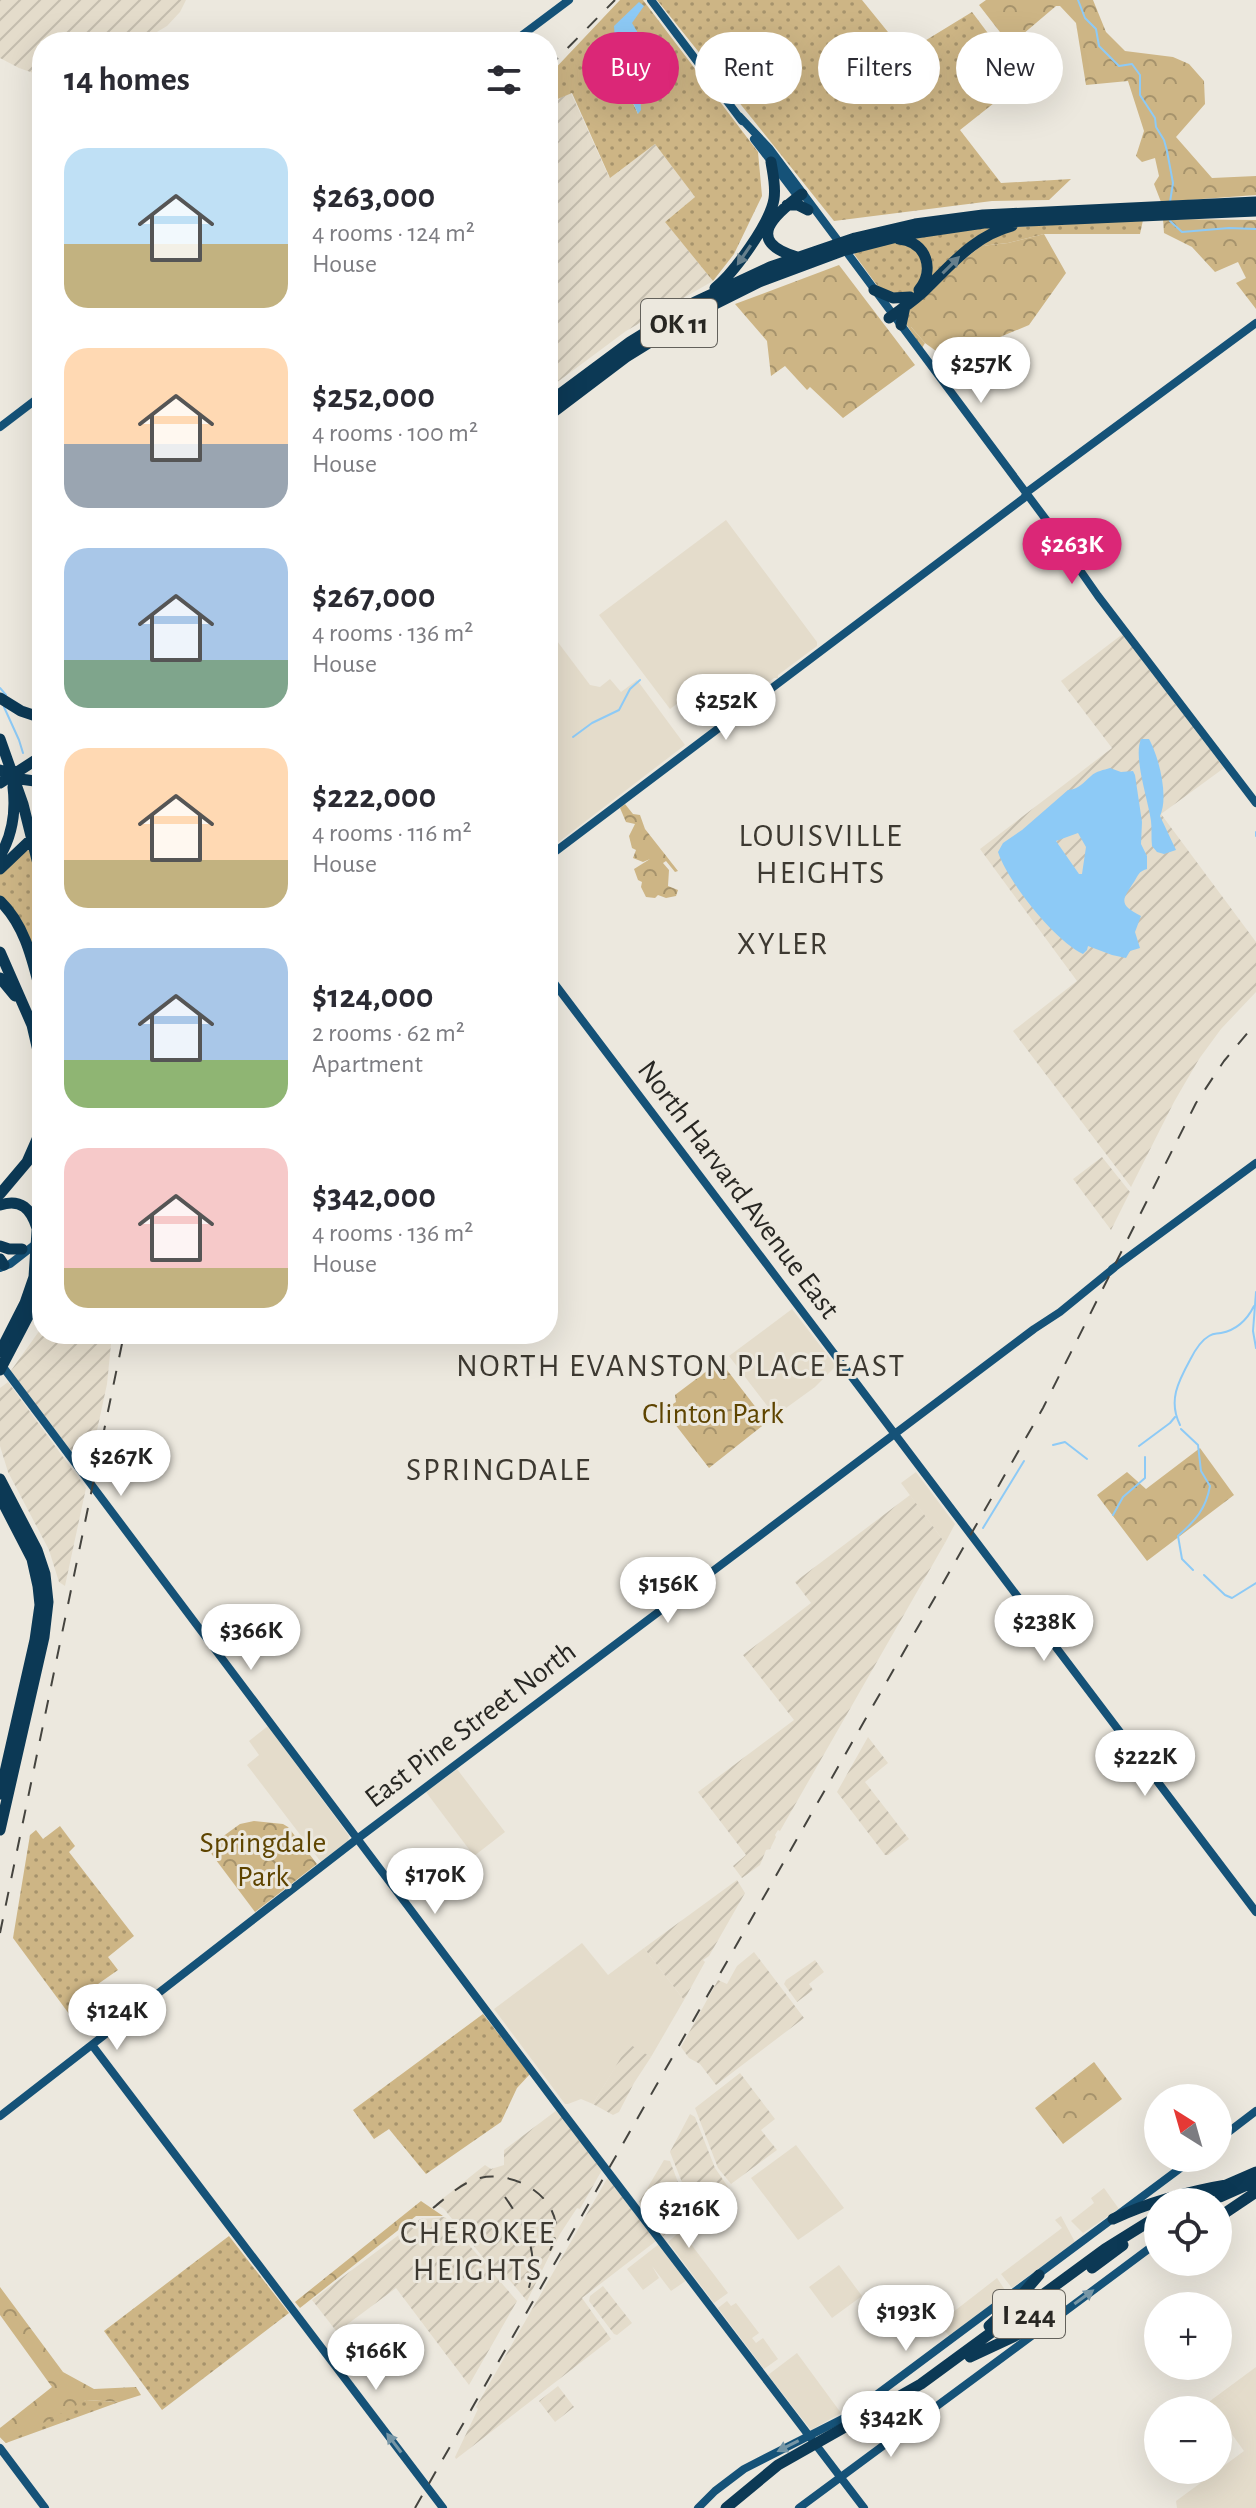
<!DOCTYPE html>
<meta charset="utf-8">
<style>
:root{--surface:#fff;--page:#f2f2f3;--text:#2b2b33;--muted:#7c7c81;--accent:#db2777}
body{margin:0;font-family:"Alegreya Sans",sans-serif;background:var(--page);color:var(--text);height:100vh;display:flex;flex-direction:column;font-size:30px;white-space:nowrap}
*{box-sizing:border-box;margin:0}
p{font-size:26px;color:var(--muted)}
.icon{flex:none;width:44px;height:44px;fill:none;stroke:currentColor;stroke-width:2;stroke-linecap:round;stroke-linejoin:round}
.map{position:relative;flex:1;overflow:hidden}
.panel{position:absolute;left:32px;top:32px;width:526px;height:1312px;display:flex;flex-direction:column;background:var(--surface);border-radius:32px;box-shadow:0 8px 32px #0002}
.panel>*{flex:none}
.top-card{position:absolute;left:582px;top:32px;width:554px;height:72px;display:flex;gap:16px}
.needle{width:52px;rotate:323deg}
.fabs{position:absolute;left:1144px;top:2084px;display:grid;gap:16px}
.fabs a{display:grid;place-items:center;width:88px;height:88px;border-radius:50%;background:var(--surface);box-shadow:0 8px 32px #0002;font-size:40px}
.price{position:absolute;translate:-50% -68px;padding:0 18px;border-radius:28px;background:#fff;color:#222;font-size:26px;line-height:52px;filter:drop-shadow(0 2px 4px #0008)}
.price::after{content:'';position:absolute;left:50%;top:48px;width:24px;height:18px;margin-left:-12px;background:inherit;clip-path:polygon(0 0,100% 0,50% 100%)}
.price.active{background:var(--accent);color:#fff}
ul{padding:0;list-style:none}
li{display:flex;align-items:center;gap:24px;height:200px;padding:0 32px}
li span{display:grid;place-items:center;flex:none;width:224px;height:160px;border-radius:24px;color:#555}
li>.icon{margin-inline-start:auto}
span .icon{width:96px;height:96px;fill:#fffc;stroke-width:1}
li b{font-size:34px}
h2{display:flex;justify-content:space-between;align-items:center;height:96px;padding:0 32px;font-size:34px}
.chip{padding:0 28px;border-radius:36px;background:var(--surface);box-shadow:0 8px 32px #0002;font-size:28px;line-height:72px}
.chip.active{background:var(--accent);color:#fff}
.map>svg:first-child{display:block}
.built{fill:#e4dccb}
.industrial{fill:url(#industrial-furrows)}
.grass{fill:url(#grass-dots);fill-rule:evenodd}
.forest{fill:url(#forest-crowns)}
.water{fill:#8dcaf6;fill-rule:evenodd}
.lines{fill:none;stroke-linecap:round;stroke-linejoin:round}
.stream{stroke:#8dcaf6;stroke-width:2}
.major{stroke:#155278;stroke-width:8}
.highway{stroke:#0c3955;stroke-width:11}
.rail{stroke:#45443f;stroke-width:2;stroke-dasharray:14 14;stroke-linecap:butt}
.oneway{fill:#667f8c}
.oneway2{fill:#7696a6}
.labels{text-anchor:middle;stroke-width:6;stroke-linejoin:round;paint-order:stroke}
.shield{fill:#ece8de;stroke:#63615b;stroke-width:2}
.shield-label{font-size:28px;font-weight:bold;fill:#282723}
.street-label{font-size:30px;fill:#282723;stroke:#ece8de}
.park-label{font-size:30px;fill:#5e4400;stroke:#ece8de}
.neighbourhood-label{font-size:32px;letter-spacing:2px;fill:#3d3931;stroke:#ece8de}
</style>
<div class="map">
<svg width="1256" height="2508" viewBox="0 0 1256 2508">
<defs>
<pattern id="industrial-furrows" width="10" height="10" patternUnits="userSpaceOnUse" patternTransform="scale(2)"><rect width="10" height="10" fill="#e4dccb"/><path d="M-1 1l2-2M0 10L10 0M9 11l2-2" fill="none" stroke="#c4bdae"/></pattern>
<pattern id="grass-dots" width="8" height="8" patternUnits="userSpaceOnUse" patternTransform="scale(2)"><rect width="8" height="8" fill="#cdb585"/><path d="M2 2h.1M6 6h.1" fill="none" stroke="#a6936c" stroke-width="1.8" stroke-linecap="round"/></pattern>
<pattern id="forest-crowns" width="20" height="18" patternUnits="userSpaceOnUse" patternTransform="scale(2)"><rect width="20" height="18" fill="#cdb585"/><path d="M2 6a3 3 0 1 1 6 0M12 15a3 3 0 1 1 6 0" fill="none" stroke="#a6936c"/></pattern>
</defs>
<rect width="100%" height="100%" fill="#ece8de"/>
<path class="built" d="M726,520L817,642V646L778,675V678H774L721,718L698,688L670,709L599,615Z
M557,641L590,685L600,687L610,679L621,692L637,680L685,745L548,850V648Z
M792,1309L836,1366L815,1387L775,1416L729,1356Z
M916,1472L955,1524L945,1543L901,1483Z
M268,1726L349,1836L348,1841L321,1862L247,1765L259,1755L249,1741Z
M457,1769L505,1832L474,1856L426,1792Z
M582,1943L608,1975L644,1948L684,2000L651,2057L629,2045L593,2104L581,2099L568,2104H565L494,2009Z
M796,2145L844,2208L798,2240L751,2178Z
M1104,2188L1119,2209L1083,2233L1071,2221L1094,2203L1091,2198Z
M1061,2216L1075,2242L1012,2288L1001,2274L1062,2228L1055,2220Z
M681,2231L728,2293L714,2303L668,2242Z
M659,2244L687,2280L671,2291L652,2266L659,2278L643,2290L627,2269Z
M839,2265L862,2296L832,2318L809,2287Z
M997,2278L1007,2293L949,2336L939,2323Z
M727,2301L731,2306L736,2303L759,2333L752,2338L756,2343L763,2338L778,2359L764,2369L718,2308Z
M797,2353L841,2413L811,2430L768,2375Z
M1256,2367V2508H1177L1176,2501L1244,2451L1218,2415V2410H1214L1210,2405V2401Z"/>
<path class="industrial" d="M0,0H186L180,12L167,26L140,42H42V76L19,68L0,58Z
M571,93L609,177L655,144L695,197L665,222L713,281L626,331L548,389V134L559,141L548,114V103Z
M1124,633L1224,768L1161,814L1256,942V992L1221,1029L1199,1059L1174,1102L1131,1187L1013,1031L1077,981L980,849L1112,748L1061,681Z
M1102,1157L1130,1192L1111,1230L1073,1179Z
M42,1327V1334H112L107,1384L88,1472L10,1372Z
M8,1382L86,1488L65,1586L59,1582L49,1550L8,1472L0,1446V1388Z
M910,1495L945,1543L780,1831L778,1830L775,1835L776,1837L770,1849L766,1850L760,1865L742,1878L733,1866L746,1855L698,1792L794,1720L743,1655L811,1603L795,1582Z
M868,1737L888,1763L865,1782L909,1839L888,1855H885L837,1792Z
M737,1880L745,1893L709,1956L703,1960L705,1962L684,2000L644,1948Z
M754,1952L804,2018L716,2085L700,2064L689,2058L681,2047L718,1980L727,1984L737,1966Z
M815,1960L824,1972L809,1984L813,1990L797,2002L784,1984L786,1980Z
M629,2044L651,2057L634,2083L619,2112L613,2115L593,2104Z
M740,2073L775,2119L761,2130L777,2150L731,2184L718,2168L695,2108Z
M557,2110L602,2170L580,2209L577,2208L560,2234L527,2301L507,2277L490,2266L444,2209L436,2204L485,2165L491,2169L504,2165V2150Z
M690,2114L695,2117L715,2168L728,2187L699,2209L685,2190L670,2152Z
M664,2160L670,2161L682,2193L694,2209L693,2213L663,2236L639,2202Z
M608,2177L656,2241L582,2298L611,2339L456,2459L455,2457L478,2409L476,2407Z
M445,2217L517,2301L469,2385L396,2288L337,2332L312,2300L420,2219Z
M603,2286L632,2323L617,2335L614,2334L589,2301L590,2296Z
M558,2386L574,2407L555,2422L539,2401Z"/>
<path class="grass" d="M620,0H643L758,152L762,196L734,254L713,281L665,222L695,197L655,144L610,178L572,93L548,103V76ZM615,31L638,33L632,46L631,60L637,71L638,114L622,79L614,69L606,73L595,62L606,65L614,61L611,48L615,40Z
M657,0H862L905,53L972,12L1023,80L960,130L1001,183L1071,179L1049,200L992,201L834,221Z
M1143,220L1140,234H1044L1008,243L981,246L952,268L911,327L925,343L922,348L904,321L907,307L971,248L1014,227Z
M981,226L998,229L924,290L930,273L911,237Z
M906,240L926,259L920,287L913,294L904,296L879,288L854,254L858,251Z
M32,849L42,892V990L32,952L0,898V874L26,851Z
M60,1826L75,1846L69,1852L134,1936L108,1957L118,1970L98,1984L110,2003L78,2026L13,1938L30,1835L36,1830L43,1839Z
M483,2014L530,2074L517,2088L501,2122L426,2174L389,2129L374,2139L353,2110Z
M229,2236L289,2313L162,2410L104,2331Z
M86,2400L119,2402L6,2443L0,2437V2428Z"/>
<path class="forest" d="M986,0H1093L1106,32L1125,51L1173,57L1189,64L1204,81L1205,104L1176,137L1212,178L1256,176V195L1161,202L1154,184L1159,176L1155,158L1142,162L1136,156L1144,131L1128,81L1086,85L1076,23L1060,6H1056L1010,45L979,5Z
M1163,219L1256,220V309L1236,283L1246,278L1238,262L1215,272L1192,247L1164,233Z
M1044,234L1066,273L1029,325L947,359L925,343L911,327L909,318L913,307L953,268L981,246L1008,243Z
M839,265L915,365L843,418L810,387L807,390L785,366L771,376L767,341L735,304Z
M625,804L633,814L640,815L645,829L678,871L675,872L666,861L663,863L669,870L668,886L678,890L676,896L666,898L658,895L655,898L646,897L641,887L642,882L638,880L634,869L650,859L643,862L633,858L636,850L632,848L629,836L635,824L626,822L620,808Z
M720,1361L767,1422L709,1468L664,1410L676,1402L675,1395Z
M1200,1448L1234,1495L1147,1561L1097,1495L1127,1472L1146,1489Z
M254,1821L283,1824L288,1827L317,1864L255,1912L207,1848L240,1824Z
M1094,2062L1122,2099L1063,2144L1035,2108Z
M421,2201L443,2216H416L300,2308L295,2302Z
M0,2287L63,2372L94,2389L136,2387L141,2395L119,2402L86,2400L6,2443L0,2437V2428L52,2387L0,2315Z"/>
<path class="water" d="M639,2L644,6L632,23L638,33L632,46L631,60L637,71L640,89L641,110L638,114L623,79L614,69L596,75L592,65L595,62L606,65L614,61L611,48L615,40L614,26Z
M1141,739H1149C1159,757 1169,797 1160,816L1176,850L1164,854L1157,852L1152,846C1151,838 1152,829 1151,821C1148,799 1133,757 1141,739Z
M1110,768L1121,772L1133,771L1135,775L1142,822L1141,844L1147,856V869C1138,872 1139,874 1134,882C1122,900 1118,904 1141,916L1135,932L1140,948L1130,951L1126,958L1112,955L1088,946L1087,950L1083,954C1054,940 1008,882 998,852L1003,843L1022,830L1068,790C1079,789 1083,783 1091,776C1096,771 1104,770 1110,768ZM1078,833L1086,847L1082,874H1079L1056,841Z"/>
<g class="lines">
<path class="stream" d="M1078,0L1085,18L1096,29L1099,46L1119,66L1132,64L1140,75V95L1155,118L1156,127L1164,140L1167,151L1173,183L1170,202
M1170,221L1182,232L1229,228L1256,229
M0,688L6,695
M4,707L19,740L23,753
M573,737L592,723L619,710L630,689L640,680
M41,804L42,810
M1256,832V836
M1256,1292L1253,1331L1256,1348
M1180,1425C1168,1401 1178,1382 1190,1360C1194,1352 1200,1341 1209,1336C1214,1333 1215,1334 1221,1333C1237,1330 1247,1320 1254,1306
M1181,1429L1198,1445L1201,1471L1210,1486C1206,1509 1195,1521 1178,1536L1182,1559L1193,1570
M1053,1445L1065,1442L1087,1459
M1139,1446L1170,1423L1175,1417
M1113,1515L1123,1497L1145,1478V1457
M983,1528L1024,1461
M1204,1575L1225,1595L1232,1598L1256,1583"/>
<path class="major" d="M651,0L742,121
M513,42L569,0
M739,116L769,148L1053,529L1054,533L1098,596L1256,803
M754,139L799,198
M0,427L42,395
M548,857L1024,498L1027,492L1256,323
M548,975L1256,1912
M0,1268L10,1264L42,1239
M1112,1269L1256,1163
M0,1363L567,2118L864,2508
M92,2045L443,2508
M0,2116L357,1839L1034,1329L1060,1312L1114,1268
M1218,2140L1256,2111
M1056,2318L1158,2242
M0,2448L45,2508
M698,2508L715,2491L744,2469L848,2416L1194,2158
M799,2508L1045,2326"/>
<path class="highway" d="M787,205H798L808,210
M899,239C927,242 935,270 919,290
M797,257C743,241 775,214 802,194
M715,288C734,273 770,223 774,199C776,186 773,175 771,162
M874,290L893,298L910,297
M889,318C901,309 914,301 925,290C952,264 974,236 1012,226
M901,325L905,306
M548,403L630,342L695,302L770,267L855,238L915,224L983,215L1256,202
M548,416L626,357L697,313L759,282L842,251L909,234L984,223L1256,211
M0,698L21,711L42,718
M0,739L23,804L42,880
M0,770L20,779L42,782
M0,783L42,756
M0,856C13,834 16,812 13,787
M0,869L42,829
M0,901C26,926 33,963 42,997
M0,952L32,1025L42,1068
M0,978L15,996
M0,1194L27,1162L42,1128
M0,1205C21,1198 31,1209 37,1228
M0,1246L9,1249H22
M0,1259L4,1265
M0,1352L25,1303L34,1277L42,1156
M0,1370L34,1305L42,1280
M0,1479L37,1550L45,1574L48,1602L44,1637L0,1830
M0,1497L32,1559L38,1586L40,1605L35,1640L0,1794
M1220,2197L1256,2181
M1187,2202L1256,2172
M1225,2213L1256,2192
M1113,2219C1151,2201 1190,2191 1232,2184
M1092,2268L1123,2245
M989,2326L1020,2297L1039,2275
M970,2357L1060,2315
M726,2508L778,2465L921,2384L1105,2249L1158,2216"/>
<path class="rail" d="M548,68L615,0
M0,1933L124,1334
M505,2197C529,2232 541,2255 526,2297
M433,2208C447,2197 462,2182 480,2178C510,2171 552,2191 556,2225C557,2238 550,2249 546,2261
M415,2508L1043,1408L1196,1103L1224,1061L1256,1023"/>
</g>
<defs><path id="oneway-solid" d="M-6-.8H1V-3.2L6.5 0L1 3.2V.8H-6Z" transform="scale(2)"/></defs>
<g class="oneway">
<use href="#oneway-solid" transform="translate(744 255) rotate(124)"/>
<use href="#oneway-solid" transform="translate(951 265) rotate(-45)"/>
</g>
<g class="oneway2">
<use href="#oneway-solid" transform="translate(1084 2297) rotate(-36)"/>
<use href="#oneway-solid" transform="translate(394 2443) rotate(-127)"/>
<use href="#oneway-solid" transform="translate(788 2446) rotate(153)"/>
</g>
<g class="labels">
<g class="shield">
<rect x="641" y="299" width="76" height="48" rx="6"/>
<rect x="993" y="2290" width="72" height="48" rx="6"/>
</g>
<g class="shield-label">
<text x="679" y="333">OK 11</text>
<text x="1029" y="2324">I 244</text>
</g>
<g class="street-label">
<text transform="translate(739 1189) rotate(53)" y="10">North Harvard Avenue East</text>
<text transform="translate(470 1724) rotate(-37)" y="10">East Pine Street North</text>
</g>
<g class="park-label">
<text x="713" y="1423">Clinton Park</text>
<text x="263" y="1852">Springdale<tspan x="263" dy="34">Park</tspan></text>
</g>
<g class="neighbourhood-label">
<text x="821" y="846">LOUISVILLE<tspan x="821" dy="37">HEIGHTS</tspan></text>
<text x="783" y="954">XYLER</text>
<text x="681" y="1376">NORTH EVANSTON PLACE EAST</text>
<text x="499" y="1480">SPRINGDALE</text>
<text x="478" y="2243">CHEROKEE<tspan x="478" dy="37">HEIGHTS</tspan></text>
</g>
</g>
</svg>
<div class="fabs">
<a><svg class="needle" viewBox="-14 -14 28 28"><path d="M0-13l5 13h-10z" fill="#e53935"/><path d="M0 13l5-13h-10z" fill="#7c7c81"/></svg></a>
<a><svg class="icon" aria-label="locate" viewBox="0 0 24 24"><circle cx="12" cy="12" r="6"/><path d="M12 2v4M12 18v4M2 12h4M18 12h4"/></svg></a>
<a>+</a>
<a>−</a>
</div>
<b class="price" style="left:981px;top:405px">$257K</b>
<b class="price active" style="left:1072px;top:586px">$263K</b>
<b class="price" style="left:726px;top:742px">$252K</b>
<b class="price" style="left:121px;top:1498px">$267K</b>
<b class="price" style="left:668px;top:1625px">$156K</b>
<b class="price" style="left:1044px;top:1663px">$238K</b>
<b class="price" style="left:251px;top:1672px">$366K</b>
<b class="price" style="left:1145px;top:1798px">$222K</b>
<b class="price" style="left:435px;top:1916px">$170K</b>
<b class="price" style="left:117px;top:2052px">$124K</b>
<b class="price" style="left:689px;top:2250px">$216K</b>
<b class="price" style="left:906px;top:2353px">$193K</b>
<b class="price" style="left:376px;top:2392px">$166K</b>
<b class="price" style="left:891px;top:2459px">$342K</b>
<div class="top-card">
<a class="chip active">Buy</a>
<a class="chip">Rent</a>
<a class="chip">Filters</a>
<a class="chip">New</a>
</div>
<section class="panel">
<h2>14 homes<svg class="icon" aria-label="filters" viewBox="0 0 24 24"><path d="M4 7h16M4 17h16"/><circle cx="9" cy="7" r="2"/><circle cx="15" cy="17" r="2"/></svg></h2>
<ul>
<li><span style="background:linear-gradient(#bfe0f5 60%,#c2b280 0)"><svg class="icon" aria-label="home" viewBox="0 0 24 24"><path d="M3 11l9-7 9 7M6 9v11h12V9"/></svg></span><div><b>$263,000</b><p>4 rooms · 124 m²</p><p>House</p></div></li>
<li><span style="background:linear-gradient(#ffd9b3 60%,#9aa5b1 0)"><svg class="icon" aria-label="home" viewBox="0 0 24 24"><path d="M3 11l9-7 9 7M6 9v11h12V9"/></svg></span><div><b>$252,000</b><p>4 rooms · 100 m²</p><p>House</p></div></li>
<li><span style="background:linear-gradient(#a9c7e8 70%,#7fa58c 0)"><svg class="icon" aria-label="home" viewBox="0 0 24 24"><path d="M3 11l9-7 9 7M6 9v11h12V9"/></svg></span><div><b>$267,000</b><p>4 rooms · 136 m²</p><p>House</p></div></li>
<li><span style="background:linear-gradient(#ffd9b3 70%,#c2b280 0)"><svg class="icon" aria-label="home" viewBox="0 0 24 24"><path d="M3 11l9-7 9 7M6 9v11h12V9"/></svg></span><div><b>$222,000</b><p>4 rooms · 116 m²</p><p>House</p></div></li>
<li><span style="background:linear-gradient(#a9c7e8 70%,#8fb573 0)"><svg class="icon" aria-label="home" viewBox="0 0 24 24"><path d="M3 11l9-7 9 7M6 9v11h12V9"/></svg></span><div><b>$124,000</b><p>2 rooms · 62 m²</p><p>Apartment</p></div></li>
<li><span style="background:linear-gradient(#f6c9c9 75%,#c2b280 0)"><svg class="icon" aria-label="home" viewBox="0 0 24 24"><path d="M3 11l9-7 9 7M6 9v11h12V9"/></svg></span><div><b>$342,000</b><p>4 rooms · 136 m²</p><p>House</p></div></li>
</ul>
</section>
</div>
